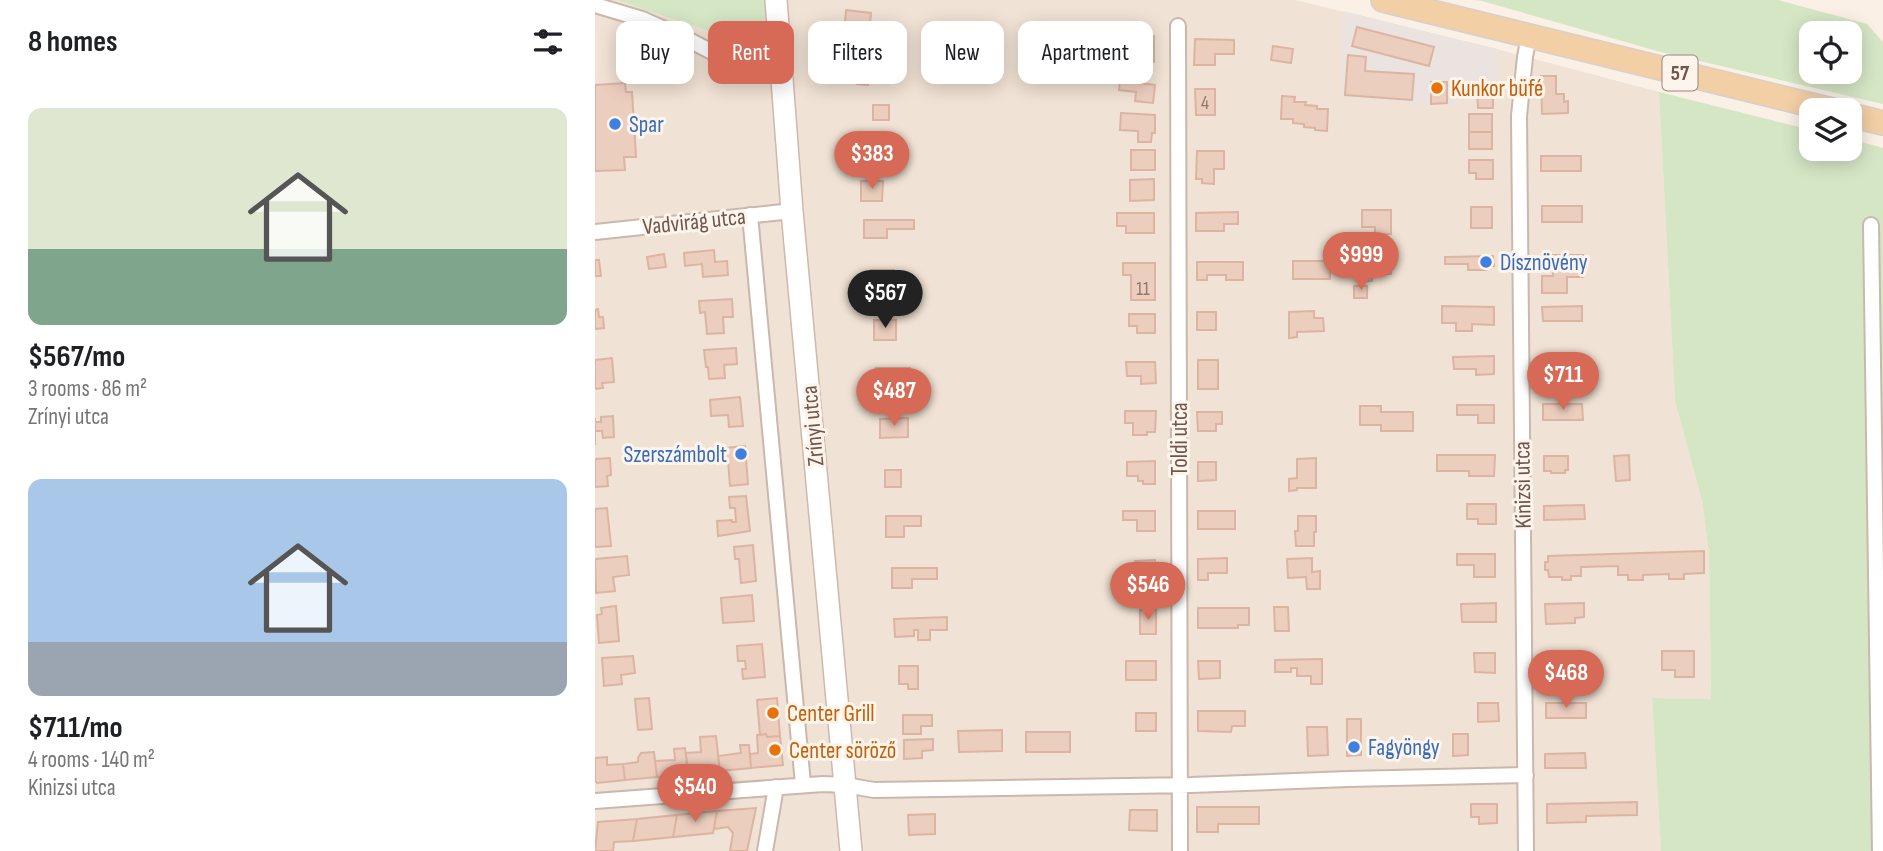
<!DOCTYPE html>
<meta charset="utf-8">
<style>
:root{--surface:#fff;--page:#f6f6f6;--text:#202124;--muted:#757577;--accent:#d76a56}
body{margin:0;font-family:"Sofia Sans Condensed",sans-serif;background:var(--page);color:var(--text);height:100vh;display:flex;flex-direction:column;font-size:26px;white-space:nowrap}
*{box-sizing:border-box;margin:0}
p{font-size:23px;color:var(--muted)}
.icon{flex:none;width:38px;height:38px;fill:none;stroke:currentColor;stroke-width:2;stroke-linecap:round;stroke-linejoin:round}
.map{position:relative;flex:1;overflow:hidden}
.panel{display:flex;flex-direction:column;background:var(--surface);width:595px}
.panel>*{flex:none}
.top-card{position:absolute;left:21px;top:21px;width:665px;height:63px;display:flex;gap:14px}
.controls{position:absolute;left:1204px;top:21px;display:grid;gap:14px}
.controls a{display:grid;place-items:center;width:63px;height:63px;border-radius:14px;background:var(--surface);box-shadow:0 4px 18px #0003;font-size:35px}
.price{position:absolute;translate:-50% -60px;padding:0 16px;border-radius:24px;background:var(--accent);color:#fff;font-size:23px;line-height:46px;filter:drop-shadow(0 2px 4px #0008)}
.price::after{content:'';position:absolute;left:50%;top:42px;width:21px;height:16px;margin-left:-10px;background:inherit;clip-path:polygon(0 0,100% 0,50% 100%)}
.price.current{background:#222;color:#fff}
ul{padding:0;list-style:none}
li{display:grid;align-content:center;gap:14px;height:371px;padding:0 28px}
li span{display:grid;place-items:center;height:217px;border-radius:14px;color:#555}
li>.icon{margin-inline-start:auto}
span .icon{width:126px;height:126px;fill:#fffc;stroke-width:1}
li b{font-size:30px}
h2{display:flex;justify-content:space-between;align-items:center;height:84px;padding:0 28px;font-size:30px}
.pill{padding:0 24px;border-radius:14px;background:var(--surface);box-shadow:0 4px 18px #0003;font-size:24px;line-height:63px}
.pill.current{background:var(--accent);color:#fff}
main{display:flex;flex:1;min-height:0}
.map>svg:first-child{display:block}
.residential{fill:#f0e2d4}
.industrial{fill:#eae3df}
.green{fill:#d5e6c5;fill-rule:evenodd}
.building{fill:#eccebf;stroke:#ddb4a2;stroke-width:2}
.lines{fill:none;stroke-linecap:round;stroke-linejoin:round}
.street-casing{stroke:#cab8ac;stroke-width:18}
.secondary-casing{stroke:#ceb9ad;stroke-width:24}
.primary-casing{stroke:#d7d0cd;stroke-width:26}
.street{stroke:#fff;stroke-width:14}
.secondary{stroke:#fff;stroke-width:21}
.primary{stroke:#f2cfa4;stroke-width:23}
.food-dot{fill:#e8710a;stroke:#fdf4eb;stroke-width:2.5}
.shop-dot{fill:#3f7fe0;stroke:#fdf4eb;stroke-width:2.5}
.labels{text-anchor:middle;stroke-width:6;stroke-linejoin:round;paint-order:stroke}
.number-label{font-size:19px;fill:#8f756a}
.shield{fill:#fdf4eb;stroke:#9a867c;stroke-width:2}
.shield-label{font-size:21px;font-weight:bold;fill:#70574d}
.food-label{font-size:23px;fill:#c56008;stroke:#fdf4eb;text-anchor:start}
.shop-label{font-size:23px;fill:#366cbe;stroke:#fdf4eb;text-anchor:start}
.street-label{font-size:23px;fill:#70574d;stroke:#fdf4eb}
</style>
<main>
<section class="panel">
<h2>8 homes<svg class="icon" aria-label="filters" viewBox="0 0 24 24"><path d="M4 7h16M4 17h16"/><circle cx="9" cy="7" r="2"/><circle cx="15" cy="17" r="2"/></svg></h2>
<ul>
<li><span style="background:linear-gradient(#dfe7d0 65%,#7fa58c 0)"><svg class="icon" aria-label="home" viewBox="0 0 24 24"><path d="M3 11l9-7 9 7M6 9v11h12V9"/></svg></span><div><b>$567/mo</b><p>3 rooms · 86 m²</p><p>Zrínyi utca</p></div></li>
<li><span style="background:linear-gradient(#a9c7e8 75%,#9aa5b1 0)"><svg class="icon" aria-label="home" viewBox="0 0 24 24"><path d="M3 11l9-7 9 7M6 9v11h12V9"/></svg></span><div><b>$711/mo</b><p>4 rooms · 140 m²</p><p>Kinizsi utca</p></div></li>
</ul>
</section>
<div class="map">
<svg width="1288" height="851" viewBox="0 0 1288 851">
<rect width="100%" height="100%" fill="#faf0e5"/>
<path class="residential" d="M0,0H21L154,45L173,0H700L902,49L1064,92L1080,401L1107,501L1114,554L1116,700L1057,698L1066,851H0Z"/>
<path class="industrial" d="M748,11L902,49V85L862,86V106L747,97Z"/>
<path class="green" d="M21,0H173V14L155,45Z
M880,0H1183L1272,24L1288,42V104L1062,51L887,1ZM1255,33V72H1216V33Z
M1064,92L1216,130V149H1255V139L1288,148V851H1066L1057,698L1116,699L1114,554L1107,501L1080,401Z"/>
<path class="building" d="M251,10L276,13L274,35L249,33Z
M762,27L839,47L834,66L757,46Z
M540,35L559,36V62H540Z
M600,39L639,40V54H620V65H599Z
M678,46L698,49L696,63L676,60Z
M753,55L771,57L770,71L819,74L817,100L750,95Z
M255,58L275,59L273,85L262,84L263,80H254Z
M946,76H961V94H969V102L973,101V113L947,114Z
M525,81L560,85L558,103L540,101L541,92L524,90Z
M836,82H852V103L836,104Z
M30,83L31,92H37L41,157H29L30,170L0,171V85Z
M600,89H620V115H601Z
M898,91V108H883L882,92Z
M687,96L700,97L699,102H711L710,105L722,106V109H733L732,131L720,130V128L709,127V124L698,123V119H686Z
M278,105H294V120H278Z
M526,113L560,115V133H557L556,142H543V131L525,130Z
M874,114H897V132H874Z
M874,132H897V149H874Z
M264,138L284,139L283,162H272V157H264Z
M536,150H560V170H536Z
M602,151H629V169H619V184L607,183V179H601Z
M946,156H986V171H946Z
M874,160H898V179H881V173H874Z
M559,179V200L535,201V180Z
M266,181H288L287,201H266Z
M947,206H987V222H947Z
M876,207H897V228H876Z
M767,210H796V234H780V227H767Z
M643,212V224H629V231H601V213Z
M522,213H559V233H531V226H522Z
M269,220H319V229H292V238H269Z
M119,250L120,262L132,261L133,275L108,277L107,264L90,266L89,253Z
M69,254L71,267L54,269L52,257Z
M947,255H988V277H972V293H947V276H958V270H947Z
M898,256L899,266H891V270H873V264H850V257Z
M768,258L796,259V274H777V281H767Z
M0,260H4L6,276H0Z
M698,261H735V279H698Z
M602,262H648V280H631V275H612V280H602Z
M528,263H560V300H536V275H528Z
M276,270H299V291H278Z
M759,286H772V298H759Z
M137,299L138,317H128L129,333L112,334L110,312L105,313L104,301Z
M847,306L899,307V325L877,324V331H861V323H847Z
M987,306V321H948L947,307Z
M3,309L4,317H8L9,328L0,329V310Z
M719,311V318H728L729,331L702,332V337L694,338V312Z
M602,312H621V330H602Z
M534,314H560V333H542V326H534Z
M279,320H301V340H279Z
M141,348L142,364L129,365L130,378L114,379L113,367H111L109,350Z
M947,355H987L988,375H947Z
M899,356V374L881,375V369H859L858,357Z
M17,358L19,382L7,383L8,388L0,389V360Z
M603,360H623V389H603Z
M531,362H560L561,383L546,384V376H532Z
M281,368H315V386L282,387Z
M145,397L148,426L134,427L133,415L116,416L115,400Z
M948,404H987L988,420H948Z
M862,405H899V423H883V415H862Z
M765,406H786V412H818V431H786V425H765Z
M530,411H561L560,432H552V435H538V423H530Z
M602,412H627V424H621V431H603Z
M18,416L19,437L8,438L7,431H0V445V418V422H6V417Z
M313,418V437L285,438V419Z
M150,446L153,484L135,486L133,461L120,462L119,449Z
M842,455H900L899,476H874V471H842Z
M1034,455L1035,480L1021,481L1019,456Z
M949,456H973V470H970V473H956V471H949Z
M15,458L16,475L12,476L13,486L0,487V459Z
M721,458V488H702V490L694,491V479L702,478V459Z
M560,461V484H548V481H543V476H532V462Z
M603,462H621V480L603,481Z
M290,470H306V487H290Z
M151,496L155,531L123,536L122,521L137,520V522H141L140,508H135L134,497Z
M872,504H901V524H883V519H872Z
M989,505L990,519L949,520V506Z
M12,508L16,546L0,547V509Z
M528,511H560V531H542V520H528Z
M603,511H640V529H603Z
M291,516H326V526H309V537H291Z
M703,516H721V532H719V546H701L700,531H703Z
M158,545L161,581L146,583L144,559H140L139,547Z
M1109,551V573L1089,574V579H1074V574L1048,575V580H1033V575H1023V566L986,567V576H976V580H967V577H954L953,570H950V562H953V556Z
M862,554H900V577H879V565H862Z
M32,556L34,575L18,577L20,591L1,593L0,559Z
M632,558V573H613V580H603V559Z
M717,558V572L725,571V589H712L711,577L693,578L692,559Z
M560,560L561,581H541L540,561Z
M297,568H342V579H317V588H297Z
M157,595L159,621L128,623L126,598Z
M901,603V622H867L866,604Z
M989,603V617L980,618V623L951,624L950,604Z
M21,606L24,641L4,643L2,615L7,614L6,608Z
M679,607H693L694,631H680Z
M603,608H654V625H643V628H603Z
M545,610H561V634H545Z
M352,617V630H335V640H323V630H319V636L300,637L299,619Z
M167,644L170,677L148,679L147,669H151L150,661H143L142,646Z
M1067,651H1099V677H1080V670H1067Z
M879,653H900V673L880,672Z
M990,653L991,668L951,669V654Z
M38,656L40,673L26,675L27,684L9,686L7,658Z
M727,659V684H716V676H702V668H696V672H680V660Z
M531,661H561V680H531Z
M603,661H625V678L604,679Z
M304,666H323V689H313V684H304Z
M54,698L57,729L43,730L40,699Z
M182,698L185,736L172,737L171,734L165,735L162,700Z
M883,703H903L904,721L883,722Z
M951,703H991V718H951Z
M603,711H650V726H637L636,732L603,731Z
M541,713H561V731H541Z
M308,715H337V726H326V734H308Z
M752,719H766V755L752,756Z
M712,727H732L733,755L713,756Z
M407,730V751L364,752L363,731Z
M431,732H475V752H431Z
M171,734L172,737L185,736L188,765L156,768L155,754L163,753L162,735Z
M858,734H873V755L858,756Z
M121,736L125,771L93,774L91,753L106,752L105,737Z
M338,739V750L327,751V758L309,759V740Z
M145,745H154L156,768L125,771L123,756L146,753Z
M90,748L93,774L62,777L60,761L80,760L79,749Z
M59,752L62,777L30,780L28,764L43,762V758L46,753Z
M990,753L991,768H950V754Z
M12,757V765L28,764L30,780L2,783L0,781V758Z
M1042,802V815L991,816V822L952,823V804Z
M876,804H902V823L884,824V817H876Z
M602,807H664V824H623V832H602Z
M161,808L152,851H135L138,833L133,827L119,829L122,811Z
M535,810H562V831L534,830Z
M122,811L118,833L78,837L82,815Z
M340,814V834L314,835L313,815Z
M82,815L78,837L38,841L42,819Z
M42,819L38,841L19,842L18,851H0L3,822Z"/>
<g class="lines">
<g class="street-casing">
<path id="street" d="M0,5L47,19L94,40L138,63L185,60
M583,26L585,851
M155,215L208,784
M1276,225L1285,851
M0,232L197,211
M0,801L228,784L250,785L279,790L596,785L753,779L931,775
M170,851L181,787
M931,851L924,116L930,57L934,36"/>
</g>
<g class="secondary-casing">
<path id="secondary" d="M181,0L197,211L256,851"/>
</g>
<g class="primary-casing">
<path id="primary" d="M788,0L1237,110
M1255,115L1288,123"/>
</g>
<use href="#street" class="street"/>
<use href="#secondary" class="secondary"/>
<use href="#primary" class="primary"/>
</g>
<g class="food-dot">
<circle cx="842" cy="88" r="7"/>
<circle cx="178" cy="713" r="7"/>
<circle cx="180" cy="750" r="7"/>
</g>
<g class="shop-dot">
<circle cx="20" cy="124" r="7"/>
<circle cx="891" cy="262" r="7"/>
<circle cx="146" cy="454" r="7"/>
<circle cx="759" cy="747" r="7"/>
</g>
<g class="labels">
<g class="number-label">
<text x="610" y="109">4</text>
<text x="548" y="295">11</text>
</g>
<rect class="shield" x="1067.5" y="55.5" width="35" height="35" rx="5"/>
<g class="shield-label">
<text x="1085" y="80">57</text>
</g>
<g class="food-label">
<text x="856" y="96">Kunkor büfé</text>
<text x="192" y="721">Center Grill</text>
<text x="194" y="758">Center söröző</text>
</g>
<g class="shop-label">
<text x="34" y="132">Spar</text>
<text x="905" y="270">Dísznövény</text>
<text x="132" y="462" text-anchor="end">Szerszámbolt</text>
<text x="773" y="755">Fagyöngy</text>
</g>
<g class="street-label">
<text transform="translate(99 221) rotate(-6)" y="8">Vadvirág utca</text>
<text transform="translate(217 426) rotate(-95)" y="8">Zrínyi utca</text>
<text transform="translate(584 439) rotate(-90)" y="8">Toldi utca</text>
<text transform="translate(927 485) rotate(-91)" y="8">Kinizsi utca</text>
</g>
</g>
</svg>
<div class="controls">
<a><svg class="icon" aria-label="locate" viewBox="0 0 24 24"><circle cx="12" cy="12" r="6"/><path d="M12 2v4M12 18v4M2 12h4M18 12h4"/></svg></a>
<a><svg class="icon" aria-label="layers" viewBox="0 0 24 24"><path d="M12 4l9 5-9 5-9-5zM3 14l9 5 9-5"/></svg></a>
</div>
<b class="price" style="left:277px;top:191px">$383</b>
<b class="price" style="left:766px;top:292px">$999</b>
<b class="price current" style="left:290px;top:330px">$567</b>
<b class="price" style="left:968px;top:412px">$711</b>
<b class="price" style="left:299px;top:428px">$487</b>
<b class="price" style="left:553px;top:622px">$546</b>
<b class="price" style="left:971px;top:710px">$468</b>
<b class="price" style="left:100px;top:824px">$540</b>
<div class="top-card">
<a class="pill">Buy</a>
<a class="pill current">Rent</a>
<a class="pill">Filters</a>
<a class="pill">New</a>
<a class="pill">Apartment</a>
</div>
</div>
</main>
